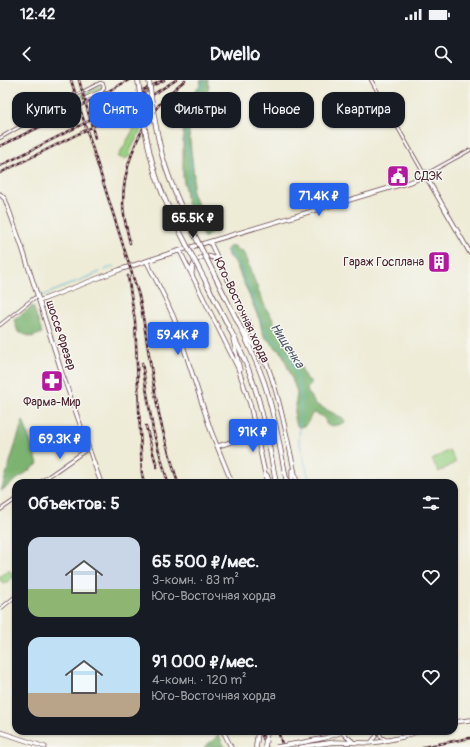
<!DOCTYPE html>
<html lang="ru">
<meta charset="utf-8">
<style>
:root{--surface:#171b24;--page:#242831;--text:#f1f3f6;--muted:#9ea1a6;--accent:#2563eb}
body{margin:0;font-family:Pangolin,sans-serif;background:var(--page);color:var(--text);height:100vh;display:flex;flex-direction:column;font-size:15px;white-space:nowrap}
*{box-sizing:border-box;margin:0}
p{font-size:13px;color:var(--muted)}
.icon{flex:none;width:22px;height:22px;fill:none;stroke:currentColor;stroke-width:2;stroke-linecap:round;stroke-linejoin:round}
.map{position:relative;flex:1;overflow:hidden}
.side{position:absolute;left:12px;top:399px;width:446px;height:256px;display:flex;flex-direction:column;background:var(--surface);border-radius:12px;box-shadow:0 1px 3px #0004}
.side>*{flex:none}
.guide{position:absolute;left:12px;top:12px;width:446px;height:36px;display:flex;gap:8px}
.price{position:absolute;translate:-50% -34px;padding:0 9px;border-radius:4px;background:var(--accent);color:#fff;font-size:13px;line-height:26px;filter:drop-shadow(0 1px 2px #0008)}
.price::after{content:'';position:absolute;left:50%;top:24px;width:12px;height:9px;margin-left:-6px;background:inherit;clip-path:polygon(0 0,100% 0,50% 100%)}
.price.current{background:#222;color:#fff}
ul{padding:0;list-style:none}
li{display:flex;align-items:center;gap:12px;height:100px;padding:0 16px}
li span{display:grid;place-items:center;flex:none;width:112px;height:80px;border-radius:12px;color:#555}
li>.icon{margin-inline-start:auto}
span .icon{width:48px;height:48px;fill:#fffc;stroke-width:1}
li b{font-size:17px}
h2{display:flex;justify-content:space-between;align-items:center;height:48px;padding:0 16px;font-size:17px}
.chip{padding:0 14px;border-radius:12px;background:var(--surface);box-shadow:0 1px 3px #0004;font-size:14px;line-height:36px}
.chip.current{background:var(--accent);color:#fff}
.status{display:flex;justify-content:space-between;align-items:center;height:28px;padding:0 20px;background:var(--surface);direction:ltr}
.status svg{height:11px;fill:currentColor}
header{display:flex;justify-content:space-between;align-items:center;height:52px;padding:0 16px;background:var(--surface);font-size:18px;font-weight:800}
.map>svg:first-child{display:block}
.green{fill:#9ad183;stroke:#727857}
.forest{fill:#7bb371;stroke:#62694e}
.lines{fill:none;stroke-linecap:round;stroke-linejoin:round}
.stream{stroke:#59b9d8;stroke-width:1}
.street-tunnel{stroke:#cdc2b4;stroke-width:2.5;stroke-dasharray:2.5 1;stroke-linecap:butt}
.street-casing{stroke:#633e45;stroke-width:4}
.secondary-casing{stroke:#633e45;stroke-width:5}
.primary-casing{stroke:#633e45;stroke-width:5.5}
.street{stroke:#fff;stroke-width:2.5}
.secondary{stroke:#fff;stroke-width:3.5}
.primary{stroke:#fff;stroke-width:4}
.rail-casing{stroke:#4a1f2b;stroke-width:2.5}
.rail{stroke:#f6f6f2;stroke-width:1;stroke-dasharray:3;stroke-linecap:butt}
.secondary-bridge-casing{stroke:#633e45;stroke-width:5;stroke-linecap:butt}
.primary-bridge-casing{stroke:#633e45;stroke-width:5.5;stroke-linecap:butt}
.secondary-bridge{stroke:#fff;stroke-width:3.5}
.primary-bridge{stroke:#fff;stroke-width:4}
.labels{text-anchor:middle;stroke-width:3;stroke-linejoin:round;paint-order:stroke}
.poi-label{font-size:12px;fill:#4a1f2b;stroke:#f6f6f2;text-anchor:start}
.street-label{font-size:12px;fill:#4a1f2b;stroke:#f6f6f2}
.water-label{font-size:13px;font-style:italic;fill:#4f5568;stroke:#f6f6f2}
</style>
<div class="status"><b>12:42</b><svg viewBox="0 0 49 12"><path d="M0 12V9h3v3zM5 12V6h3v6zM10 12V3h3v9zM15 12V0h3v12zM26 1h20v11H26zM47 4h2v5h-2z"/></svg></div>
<header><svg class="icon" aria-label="back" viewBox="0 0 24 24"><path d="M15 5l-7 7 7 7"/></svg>Dwello<svg class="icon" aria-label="search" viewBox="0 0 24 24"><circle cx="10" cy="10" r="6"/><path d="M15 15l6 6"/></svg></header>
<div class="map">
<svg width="470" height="667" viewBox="0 0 470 667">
<rect width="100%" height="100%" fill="#f6f6f2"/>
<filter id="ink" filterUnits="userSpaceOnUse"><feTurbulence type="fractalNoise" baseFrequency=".025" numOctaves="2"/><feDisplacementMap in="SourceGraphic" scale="8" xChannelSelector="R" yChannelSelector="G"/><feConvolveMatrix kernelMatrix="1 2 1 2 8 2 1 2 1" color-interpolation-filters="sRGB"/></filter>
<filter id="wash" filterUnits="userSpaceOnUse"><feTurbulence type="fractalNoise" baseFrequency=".012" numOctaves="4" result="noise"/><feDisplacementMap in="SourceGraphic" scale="16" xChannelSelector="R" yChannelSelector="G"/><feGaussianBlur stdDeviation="0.9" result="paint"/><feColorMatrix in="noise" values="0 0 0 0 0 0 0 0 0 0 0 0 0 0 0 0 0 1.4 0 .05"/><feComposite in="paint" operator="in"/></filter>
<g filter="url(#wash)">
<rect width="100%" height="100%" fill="#eeebd6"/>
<path class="green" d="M101,5L103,6L102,8L73,23L48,34V33Z
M138,41L142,43L143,46L131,69L130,76L125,79L118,77Z
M449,370L456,382L439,392L432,380Z
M9,490L14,497L4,504L0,500V496Z"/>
<path class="forest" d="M200,0H208L209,7L203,24H192L188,44L194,97L192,113L212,152L204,158L187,123L183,96V42L184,19L182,16L186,14L190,16L201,4Z
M232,166H235L236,169L242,171L244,174L266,229L270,234L278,250L288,261L293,265L295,267L293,270L294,274L299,282L305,297L310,301L311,303L310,306L307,309C308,314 313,321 317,325L343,338L345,341L344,344C338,344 332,348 326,344C326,337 319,334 313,333C308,339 309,347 298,347L294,339L297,312L283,275L265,257L262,251L260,241L235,182L233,180L228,176V173L226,171L229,167Z
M33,226L42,253L32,257L18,252L14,240Z
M23,340L38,384L1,411Z
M218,654L225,667H204L216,658Z"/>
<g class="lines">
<path class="stream" d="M204,144L201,141L191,123L188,105L191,84L186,62V31L187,24L191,19L201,11L205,0
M227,169L239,183L269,256L282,267L290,279L297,295L301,317L299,360L310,403
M105,190L114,186
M42,216L100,192"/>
</g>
</g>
<g filter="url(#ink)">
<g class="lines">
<path class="street-tunnel" d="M73,25L86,18"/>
<g class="street-casing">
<path id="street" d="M371,0L423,92
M34,40L59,31L73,25
M0,58L59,24L100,3L103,4L104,7L102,11L86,18
M428,93L470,70
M0,245L34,218L38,217
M39,403L89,368
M0,430L16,419
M0,529L16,516
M379,651L381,657L387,660
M371,662L376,656V651"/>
</g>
<g class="secondary-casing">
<path id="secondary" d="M422,97L423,99L427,98L470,173
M422,97V93L426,92L429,96L427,98
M0,114L5,119L22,167L62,293L101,403
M210,162L263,274C280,315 287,359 297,403
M180,171L238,288L250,324L267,403
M147,182L165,218L174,238L211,351L232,403
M192,194C191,179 206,171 218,181
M39,221L119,190L168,174L413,101L422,97
M244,251L265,283
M233,259L240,290
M218,366L257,354
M292,390V403
M267,395L270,403
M454,642L470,640
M223,651L231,667
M341,651L346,656L353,662
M0,652L45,667
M305,662L325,658L345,651
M300,667L335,662L369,663L379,662L403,657L419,651"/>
</g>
<g class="primary-casing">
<path id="primary" d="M215,196C232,231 251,265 264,302C275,334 280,369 287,403
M205,200C222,235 243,270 255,308C265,339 270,371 276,403
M256,667L258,651"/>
</g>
<use href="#street" class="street"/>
<use href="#secondary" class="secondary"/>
<use href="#primary" class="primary"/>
<g class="rail-casing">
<path id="rail" d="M71,0L139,216C147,255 151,295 159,334C164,358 171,380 178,403
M79,0L90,39L95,58
M141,11L164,0
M0,66L56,39L129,0
M0,86L148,11
M0,93L138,24L176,0
M130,163C127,150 123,137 123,123C123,89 137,52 158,26C166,16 176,8 185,0
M128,196L135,241L142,394L144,403
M142,283L153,350L168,403
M146,346L151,366L157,387
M260,651L267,667
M278,651L283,667
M423,667L470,658"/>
</g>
<use href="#rail" class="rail"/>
<g class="secondary-bridge-casing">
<path id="secondary-bridge" d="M276,667L305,662"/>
</g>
<g class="primary-bridge-casing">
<path id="primary-bridge" d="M138,0C143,36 147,73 160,107C172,139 189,170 205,200
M149,0C152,25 156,51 162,75C174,118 196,157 215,196
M265,667L267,651"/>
</g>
<use href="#secondary-bridge" class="secondary-bridge"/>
<use href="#primary-bridge" class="primary-bridge"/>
</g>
</g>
<defs>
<g id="civic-square" transform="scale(1.15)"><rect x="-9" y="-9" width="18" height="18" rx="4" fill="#b5179e" stroke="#f6f6f2"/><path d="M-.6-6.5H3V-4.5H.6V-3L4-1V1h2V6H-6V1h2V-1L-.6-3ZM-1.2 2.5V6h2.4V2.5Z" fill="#fff"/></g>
<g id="building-square" transform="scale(1.15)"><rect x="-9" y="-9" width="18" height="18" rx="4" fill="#b5179e" stroke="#f6f6f2"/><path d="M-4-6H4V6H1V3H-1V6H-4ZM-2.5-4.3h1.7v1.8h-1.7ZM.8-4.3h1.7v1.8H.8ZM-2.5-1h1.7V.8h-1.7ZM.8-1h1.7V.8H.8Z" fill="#fff"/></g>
<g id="pharmacy-square" transform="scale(1.15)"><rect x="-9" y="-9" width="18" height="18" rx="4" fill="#b5179e" stroke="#f6f6f2"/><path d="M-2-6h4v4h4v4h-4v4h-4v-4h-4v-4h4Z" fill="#fff"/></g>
</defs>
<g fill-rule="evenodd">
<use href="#civic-square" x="398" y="96"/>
<use href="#building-square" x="439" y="182"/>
<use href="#pharmacy-square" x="52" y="301"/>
</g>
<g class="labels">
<g class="poi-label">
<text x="414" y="100">СДЭК</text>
<text x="424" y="186" text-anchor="end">Гараж Госплана</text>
<text x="52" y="326" text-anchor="middle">Фарма-Мир</text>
</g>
<g class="street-label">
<text transform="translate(242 230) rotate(65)" y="4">Юго-Восточная хорда</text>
<text transform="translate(61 255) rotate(72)" y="4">шоссе Фрезер</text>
</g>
<g class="water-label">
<text transform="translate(288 265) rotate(57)" y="5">Нищенка</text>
</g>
</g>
</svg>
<b class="price" style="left:319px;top:137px">71.4K ₽</b>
<b class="price current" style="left:193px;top:159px">65.5K ₽</b>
<b class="price" style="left:178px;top:276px">59.4K ₽</b>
<b class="price" style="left:253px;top:373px">91K ₽</b>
<b class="price" style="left:60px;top:380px">69.3K ₽</b>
<div class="guide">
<a class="chip">Купить</a>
<a class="chip current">Снять</a>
<a class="chip">Фильтры</a>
<a class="chip">Новое</a>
<a class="chip">Квартира</a>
</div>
<section class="side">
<h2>Объектов: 5<svg class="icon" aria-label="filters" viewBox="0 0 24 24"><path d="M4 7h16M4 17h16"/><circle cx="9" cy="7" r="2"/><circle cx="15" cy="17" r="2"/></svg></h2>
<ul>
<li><span style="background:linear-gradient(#c9d6e8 65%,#8fb573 0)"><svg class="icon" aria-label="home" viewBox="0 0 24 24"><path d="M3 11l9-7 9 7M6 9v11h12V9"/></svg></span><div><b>65 500 ₽/мес.</b><p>3-комн. · 83 m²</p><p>Юго-Восточная хорда</p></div><svg class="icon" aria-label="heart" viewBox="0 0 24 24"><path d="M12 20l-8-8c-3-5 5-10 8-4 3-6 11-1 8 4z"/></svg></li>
<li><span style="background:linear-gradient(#bfe0f5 70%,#b9a48a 0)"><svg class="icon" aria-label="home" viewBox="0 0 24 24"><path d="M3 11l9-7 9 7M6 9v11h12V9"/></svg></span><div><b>91 000 ₽/мес.</b><p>4-комн. · 120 m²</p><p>Юго-Восточная хорда</p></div><svg class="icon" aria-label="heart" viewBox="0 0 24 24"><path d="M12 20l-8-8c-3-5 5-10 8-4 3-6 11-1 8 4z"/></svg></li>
</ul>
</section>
</div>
